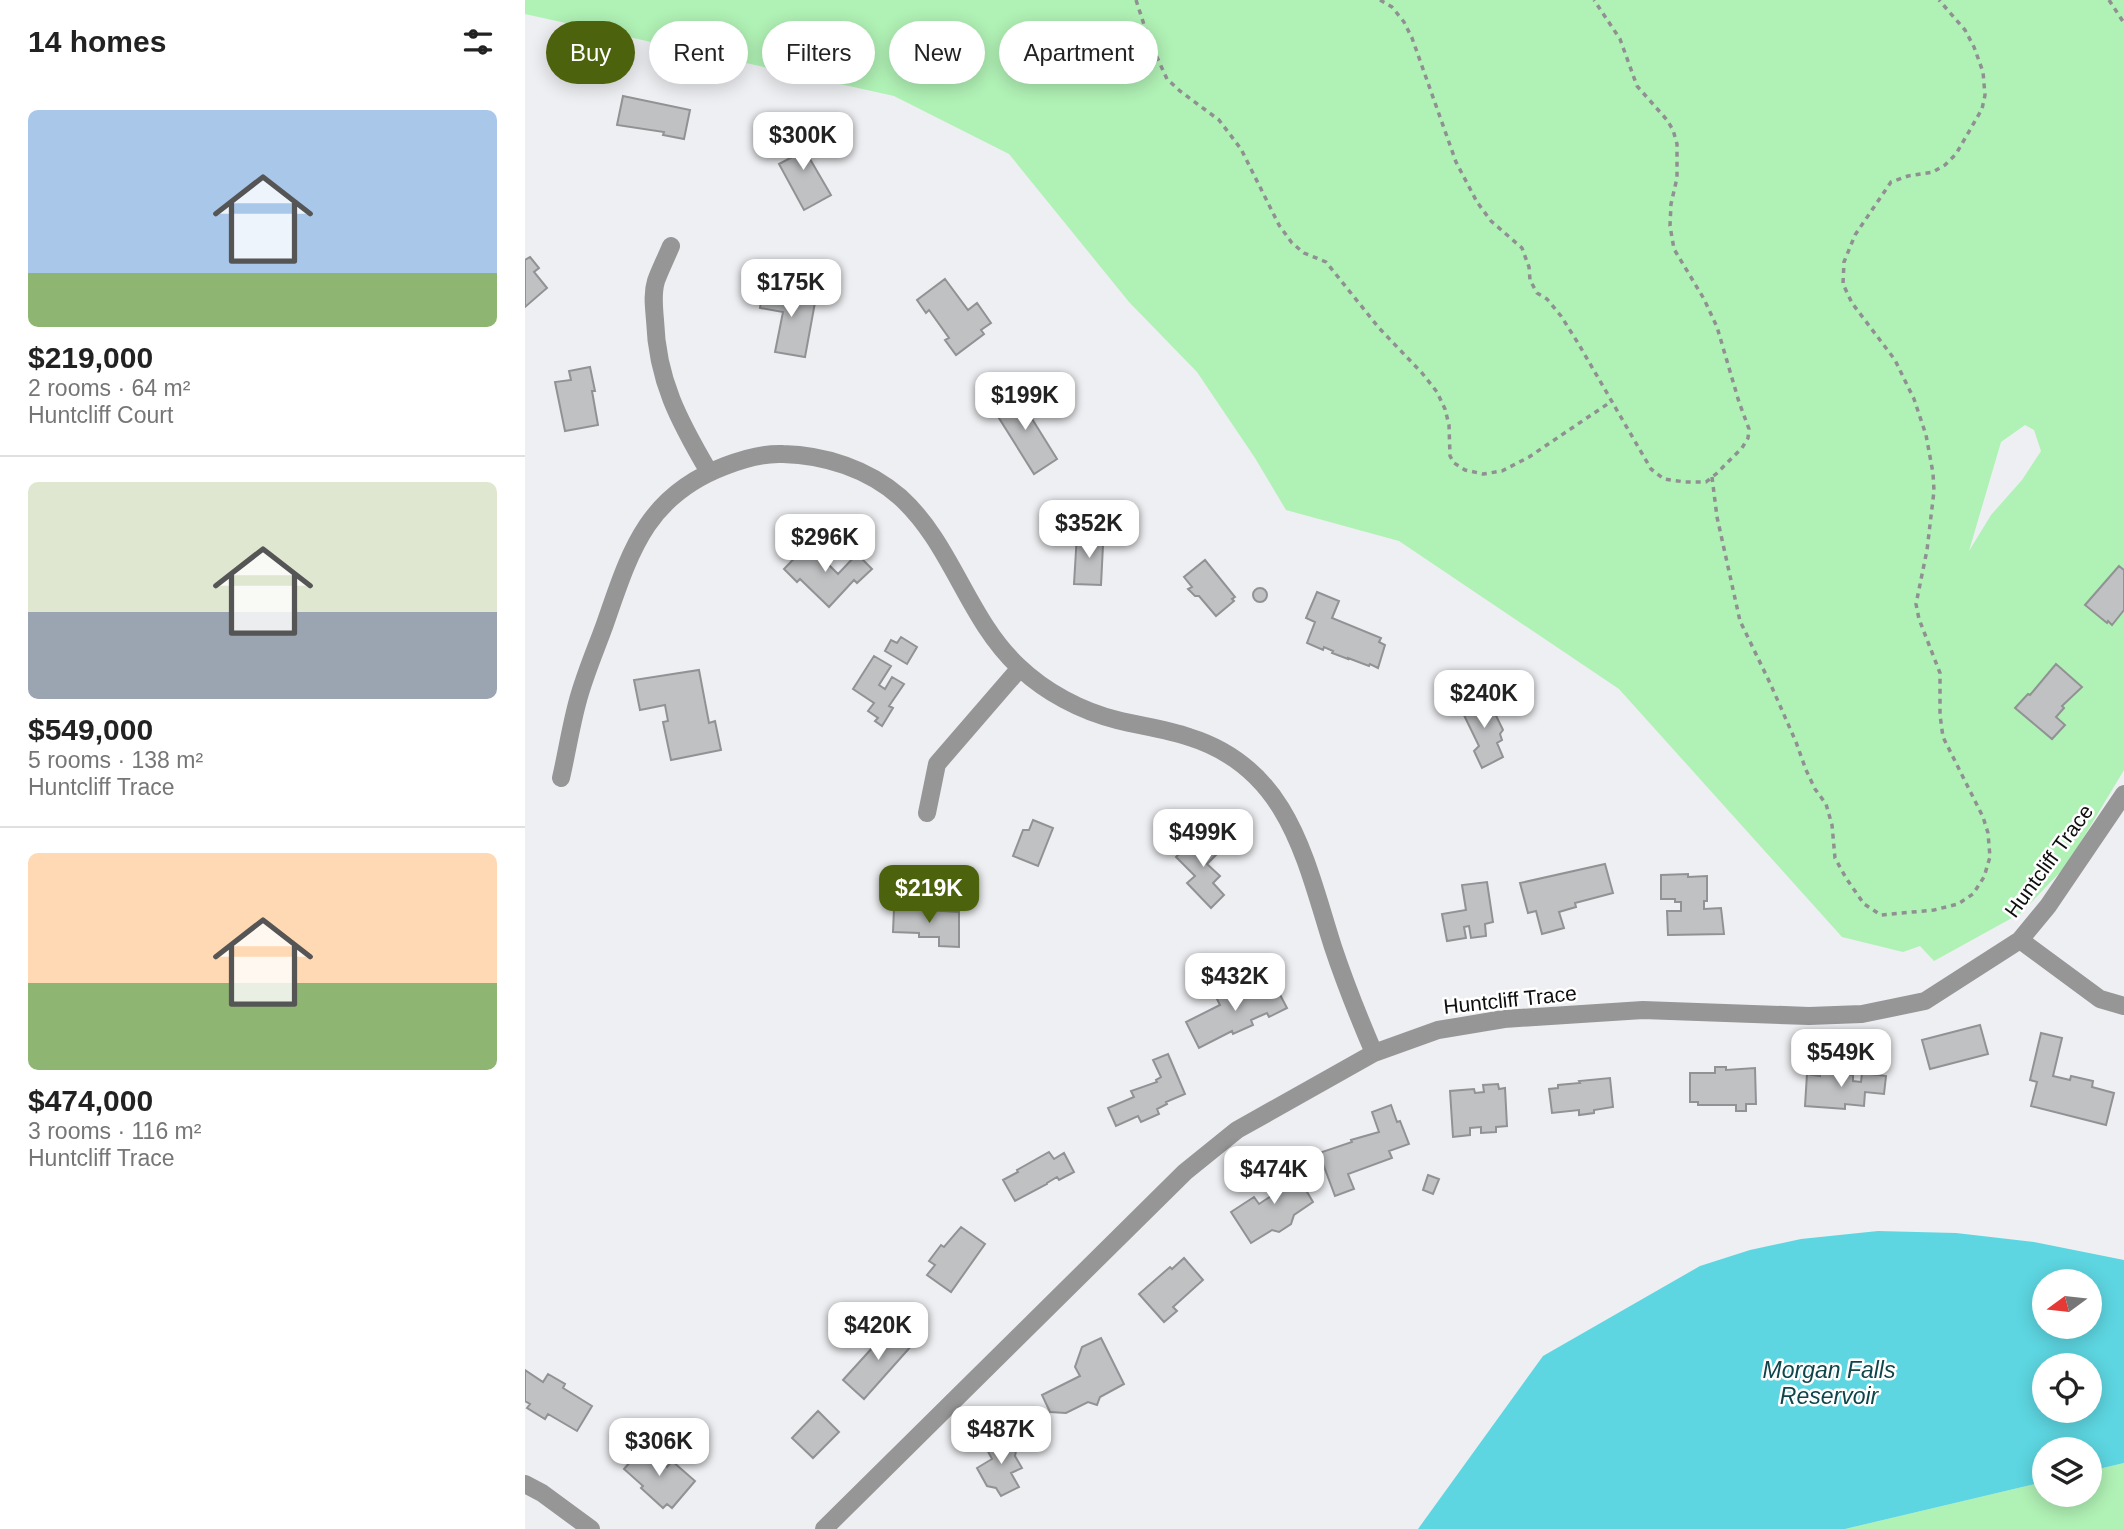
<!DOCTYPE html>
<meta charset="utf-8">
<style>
:root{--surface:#fff;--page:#f6f6f6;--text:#222;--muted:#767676;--line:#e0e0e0;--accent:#4d620c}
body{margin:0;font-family:Arial,sans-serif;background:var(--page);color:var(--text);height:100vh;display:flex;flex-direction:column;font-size:26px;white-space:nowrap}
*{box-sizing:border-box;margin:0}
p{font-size:23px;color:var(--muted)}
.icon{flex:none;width:38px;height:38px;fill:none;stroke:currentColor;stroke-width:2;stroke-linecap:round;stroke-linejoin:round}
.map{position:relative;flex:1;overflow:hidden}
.side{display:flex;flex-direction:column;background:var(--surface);width:525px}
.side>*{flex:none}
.banner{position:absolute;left:21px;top:21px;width:665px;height:63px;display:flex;gap:14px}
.needle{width:46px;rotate:255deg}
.controls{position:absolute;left:1507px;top:1269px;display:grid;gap:14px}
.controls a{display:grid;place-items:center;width:70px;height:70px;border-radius:50%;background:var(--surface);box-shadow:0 4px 18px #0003;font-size:35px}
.price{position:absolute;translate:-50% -60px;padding:0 16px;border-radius:14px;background:#fff;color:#222;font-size:23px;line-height:46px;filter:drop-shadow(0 2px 4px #0008)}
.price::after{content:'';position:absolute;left:50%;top:42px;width:21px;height:16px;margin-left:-10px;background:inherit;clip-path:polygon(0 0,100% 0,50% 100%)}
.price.on{background:var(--accent);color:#fff}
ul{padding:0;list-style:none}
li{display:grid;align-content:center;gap:14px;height:371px;padding:0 28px}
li+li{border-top:2px solid var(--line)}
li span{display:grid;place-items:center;height:217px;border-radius:10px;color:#555}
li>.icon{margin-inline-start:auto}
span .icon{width:126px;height:126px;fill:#fffc;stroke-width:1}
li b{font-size:30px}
h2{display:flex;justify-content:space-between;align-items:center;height:84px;padding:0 28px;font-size:30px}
.pill{padding:0 24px;border-radius:32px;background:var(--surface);box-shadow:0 4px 18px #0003;font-size:24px;line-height:63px}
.pill.on{background:var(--accent);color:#fff}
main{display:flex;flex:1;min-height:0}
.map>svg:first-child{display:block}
.green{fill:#b0f1b5;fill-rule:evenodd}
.water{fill:#5dd6e1;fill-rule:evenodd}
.building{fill:#bfc1c3;stroke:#919294;stroke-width:2}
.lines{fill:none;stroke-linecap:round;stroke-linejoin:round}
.path{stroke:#909093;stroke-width:3.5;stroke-dasharray:5 5;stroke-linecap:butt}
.minor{stroke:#969697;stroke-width:18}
.labels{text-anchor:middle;stroke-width:5;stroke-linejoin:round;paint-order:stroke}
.street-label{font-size:21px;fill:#0e0e0f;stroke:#fff}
.water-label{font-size:23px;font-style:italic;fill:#0d454a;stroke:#fff}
</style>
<main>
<section class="side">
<h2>14 homes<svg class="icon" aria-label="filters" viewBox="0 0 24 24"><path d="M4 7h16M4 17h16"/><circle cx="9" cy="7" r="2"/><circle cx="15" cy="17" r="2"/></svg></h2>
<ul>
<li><span style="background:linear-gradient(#a9c7e8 75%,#8fb573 0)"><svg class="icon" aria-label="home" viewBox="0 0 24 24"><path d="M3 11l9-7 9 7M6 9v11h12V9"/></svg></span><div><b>$219,000</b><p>2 rooms · 64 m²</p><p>Huntcliff Court</p></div></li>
<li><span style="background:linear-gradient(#dfe7d0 60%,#9aa5b1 0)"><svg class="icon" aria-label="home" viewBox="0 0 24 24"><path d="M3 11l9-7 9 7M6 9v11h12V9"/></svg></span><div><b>$549,000</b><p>5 rooms · 138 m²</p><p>Huntcliff Trace</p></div></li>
<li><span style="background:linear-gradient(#ffd9b3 60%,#8fb573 0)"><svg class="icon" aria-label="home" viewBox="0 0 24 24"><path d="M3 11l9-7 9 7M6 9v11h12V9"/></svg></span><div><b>$474,000</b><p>3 rooms · 116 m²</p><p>Huntcliff Trace</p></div></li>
</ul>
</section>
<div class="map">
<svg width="1599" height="1529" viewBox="0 0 1599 1529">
<rect width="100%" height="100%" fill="#eeeff2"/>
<path class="green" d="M0,0H1599V770L1542,865L1496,913L1409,961L1395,946L1378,952L1317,937L1094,689L874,541L761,510L730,458L672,372L604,302L484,154L369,96L0,14ZM1500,425L1509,430L1516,451L1497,480L1466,515L1444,551L1476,442Z
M1599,1463V1529H1320L1519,1482V1494H1564L1565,1471Z"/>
<path class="water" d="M1353,1231L1431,1233L1509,1242L1599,1260V1463L1565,1471L1564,1449H1519V1482L1320,1529H893L1018,1356L1175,1266L1225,1250L1276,1239ZM1519,1281H1564V1326H1519ZM1519,1365H1564V1410H1519Z"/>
<path class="building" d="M98,96L165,110L159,139L138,135L139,132L92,125Z
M274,127L283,144L278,147L306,195L279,210L254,164L271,155L269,150L265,152L257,136Z
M5,257L14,268L9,272L22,288L0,307V260Z
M420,279L443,310L452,303L466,323L456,330L459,334L431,355L420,340L424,338L404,310L401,313L392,300Z
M238,287L291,297L280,357L250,352L258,312L235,308Z
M65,367L70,391H67L73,425L40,431L30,382L46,380L44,371Z
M489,393L493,396L497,394L503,404L499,406L532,459L509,474L467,407Z
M552,534L575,535V543L578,545L576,585L549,584Z
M285,542L297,553L295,556L313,574L332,554L347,569L332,583L329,580L304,607L275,579L272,582L259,569Z
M680,560L710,597L707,599L709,601L691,616L674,596H670L663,589L667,587L659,577Z
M1594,566L1599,570V610L1587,625L1583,621L1582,623L1560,605Z
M728 595a7 7 0 1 1 14 0a7 7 0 1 1-14 0Z
M792,592L814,601L807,618L856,638L854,642L860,645L853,668L845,664L844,666L823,658V659L807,653L808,651L799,647L798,650L782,643L790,622L781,618Z
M376,637L392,647L382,664L360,651L366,640L372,643Z
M349,656L366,666L354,685L360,689L367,677L379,684L364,706L368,708L357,726L350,721L353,718L343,711L349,703L328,689Z
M1531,664L1557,687L1537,706L1539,708L1531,717L1540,725L1527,739L1490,708L1503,694L1505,695Z
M174,670L184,723L190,721L196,750L146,760L138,722L143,721L140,705L115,710L109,680Z
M961,695L978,730L975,734L977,740L972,743L978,757L957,768L949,751L954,746L935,707Z
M508,820L528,828L513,866L488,856L498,830H504Z
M683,835L697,849L682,864L695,876L688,883L699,895L686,908L662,883L670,876L651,857L666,842L671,847Z
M1080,864L1088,893L1050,903L1051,907L1034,912L1039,928L1017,934L1011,911L1003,913L995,883Z
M1163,874V877L1182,876V901H1179V909L1196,908L1199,934L1143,935L1142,911H1156V902H1150V899H1136V875Z
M962,882L968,922L960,924L961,936L946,938L944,926L939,927L941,938L922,941L917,914L941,910L937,885Z
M369,908L434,912V947L414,946V937H394V933L368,932Z
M708,983L714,996L732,987L735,993L750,985L762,1008L744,1017L742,1013L735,1016L726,1020L728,1025L708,1034L707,1031L674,1048L661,1022L695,1005L689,993Z
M1455,1025L1463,1054L1405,1069L1397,1040Z
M1516,1033L1537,1038L1528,1076L1545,1080L1546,1076L1568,1081L1567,1087L1589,1093L1581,1125L1506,1106L1512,1082L1505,1080Z
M643,1054L660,1094L641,1102L642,1104L632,1109L634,1114L616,1122L613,1116L591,1126L583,1108L609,1097L606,1091L632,1082L631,1080L636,1077L628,1060Z
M1190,1067H1201V1070L1230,1068L1231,1104H1221V1111H1211V1105H1173V1102H1165V1073H1190Z
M1295,1071L1328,1075V1081L1336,1082L1337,1073L1361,1076L1359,1094L1340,1092L1339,1106L1320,1104V1109L1280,1106L1282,1074L1295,1076Z
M1085,1078L1088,1107L1069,1110V1113L1054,1115V1110L1027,1113L1024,1089L1033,1088V1085L1055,1083L1054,1081Z
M973,1084L974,1089L980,1088L982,1126L971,1127V1132L956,1133V1127L945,1128V1135L928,1137L925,1091L949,1089L950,1093L959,1092L958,1085Z
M866,1105L872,1122L875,1121L884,1144L864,1151L867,1158L823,1174L829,1189L810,1196L794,1153L827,1142L826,1140L854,1132L847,1112Z
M524,1152L529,1159L539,1153L549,1172L534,1180L532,1177L522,1183V1184L490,1201L478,1180L493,1172L492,1170Z
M763,1160L788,1202L769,1215L766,1224L754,1232L747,1230L726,1243L706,1212L729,1197L734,1204L758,1188L747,1171Z
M903,1175L914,1179L908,1194L898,1190Z
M436,1227L460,1244L426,1292L402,1275L410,1265L404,1261L416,1245L419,1247Z
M659,1258L678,1280L648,1307L652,1311L639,1322L614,1294L645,1267L647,1269Z
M368,1325L388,1344L339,1399L318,1380Z
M576,1338L599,1384L575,1397L572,1405L563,1402L541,1413L525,1412L517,1395L555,1376L550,1367L557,1347Z
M0,1370L18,1382L23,1374L40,1384L38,1388L67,1406L52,1431L23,1414L20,1419L2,1408L5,1404L0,1401Z
M293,1411L314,1432L288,1458L267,1438Z
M482,1434L491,1451L490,1456L497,1468L486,1473L494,1487L476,1496L471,1488L462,1486L452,1468L467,1459L460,1446Z
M119,1446L142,1467L147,1461L170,1481L147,1508L142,1504L138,1508L116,1488L118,1486L99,1469Z"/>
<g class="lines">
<path class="path" d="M611,0L624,40L642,79L655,91L694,120L716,149L754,225L767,243L779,253L801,262L854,328L897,373L912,392L920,409L924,425L925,456L929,463L940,470L958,474L977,471L1004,457L1087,401
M855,0L867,7L879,22L887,38L931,162L952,202L966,221L997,248L1004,267L1005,280L1012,293L1022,299L1036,316L1053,343L1126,469L1139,479L1160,482H1181L1191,474L1217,448L1223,438L1224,429L1214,402L1192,327L1179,299L1149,249L1145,226L1146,204L1152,178V144L1148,130L1142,120L1112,86L1095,39L1069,0
M1584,0L1599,23
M1187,477L1192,517L1215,621L1245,683L1271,742L1281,770L1290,789L1301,804L1307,825L1310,858L1321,878L1339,904L1356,915L1409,910L1433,904L1448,894L1459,877L1465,857L1463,833L1458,817L1418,737L1415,715V673L1394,619L1391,604L1402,550L1409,491L1408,473L1401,435L1389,399L1370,360L1327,303L1318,284L1319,262L1330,235L1366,182L1383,176L1408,172L1420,165L1431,154L1457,109L1460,95L1458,72L1449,47L1440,30L1414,0"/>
<path class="minor" d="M146,246C141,258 135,270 131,281C127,294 129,307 130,320C132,380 154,421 184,472
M36,778C42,752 46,725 53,700C60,674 71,649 80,624C105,552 121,496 200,466C218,459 238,453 258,454C300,455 343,469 375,497C427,544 442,618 493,666C520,692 556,711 592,720C616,726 641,729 664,737C764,768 780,859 808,947C820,983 834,1018 849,1053
M402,813L412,764L495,668
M1495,940L1575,999L1599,1006
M0,1484L17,1493L66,1529
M299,1529L660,1172L712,1130L849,1053L913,1030L979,1019L1118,1010L1284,1016L1337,1014L1400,1001L1495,940L1523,906L1599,794"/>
</g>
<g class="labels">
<g class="street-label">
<text transform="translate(1524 861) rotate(-54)" y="7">Huntcliff Trace</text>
<text transform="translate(985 1000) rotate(-6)" y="7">Huntcliff Trace</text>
</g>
<g class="water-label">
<text x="1304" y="1378">Morgan Falls<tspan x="1304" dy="26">Reservoir</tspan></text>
</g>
</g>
</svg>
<div class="controls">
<a><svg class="needle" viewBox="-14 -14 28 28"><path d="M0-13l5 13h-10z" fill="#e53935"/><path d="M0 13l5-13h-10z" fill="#767676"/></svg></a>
<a><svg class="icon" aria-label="locate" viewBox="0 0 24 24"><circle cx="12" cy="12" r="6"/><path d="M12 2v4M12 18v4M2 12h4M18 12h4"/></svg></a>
<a><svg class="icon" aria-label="layers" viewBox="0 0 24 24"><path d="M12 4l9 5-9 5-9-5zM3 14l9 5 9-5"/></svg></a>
</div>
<b class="price" style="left:278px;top:172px">$300K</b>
<b class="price" style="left:266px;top:319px">$175K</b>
<b class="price" style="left:500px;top:432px">$199K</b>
<b class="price" style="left:564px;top:560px">$352K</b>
<b class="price" style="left:300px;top:574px">$296K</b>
<b class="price" style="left:959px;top:730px">$240K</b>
<b class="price" style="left:678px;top:869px">$499K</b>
<b class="price on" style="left:404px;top:925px">$219K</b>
<b class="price" style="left:710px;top:1013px">$432K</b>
<b class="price" style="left:1316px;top:1089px">$549K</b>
<b class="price" style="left:749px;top:1206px">$474K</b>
<b class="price" style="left:353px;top:1362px">$420K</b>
<b class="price" style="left:476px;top:1466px">$487K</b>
<b class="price" style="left:134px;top:1478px">$306K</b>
<div class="banner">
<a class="pill on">Buy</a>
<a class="pill">Rent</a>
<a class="pill">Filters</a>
<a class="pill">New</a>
<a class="pill">Apartment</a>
</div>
</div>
</main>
